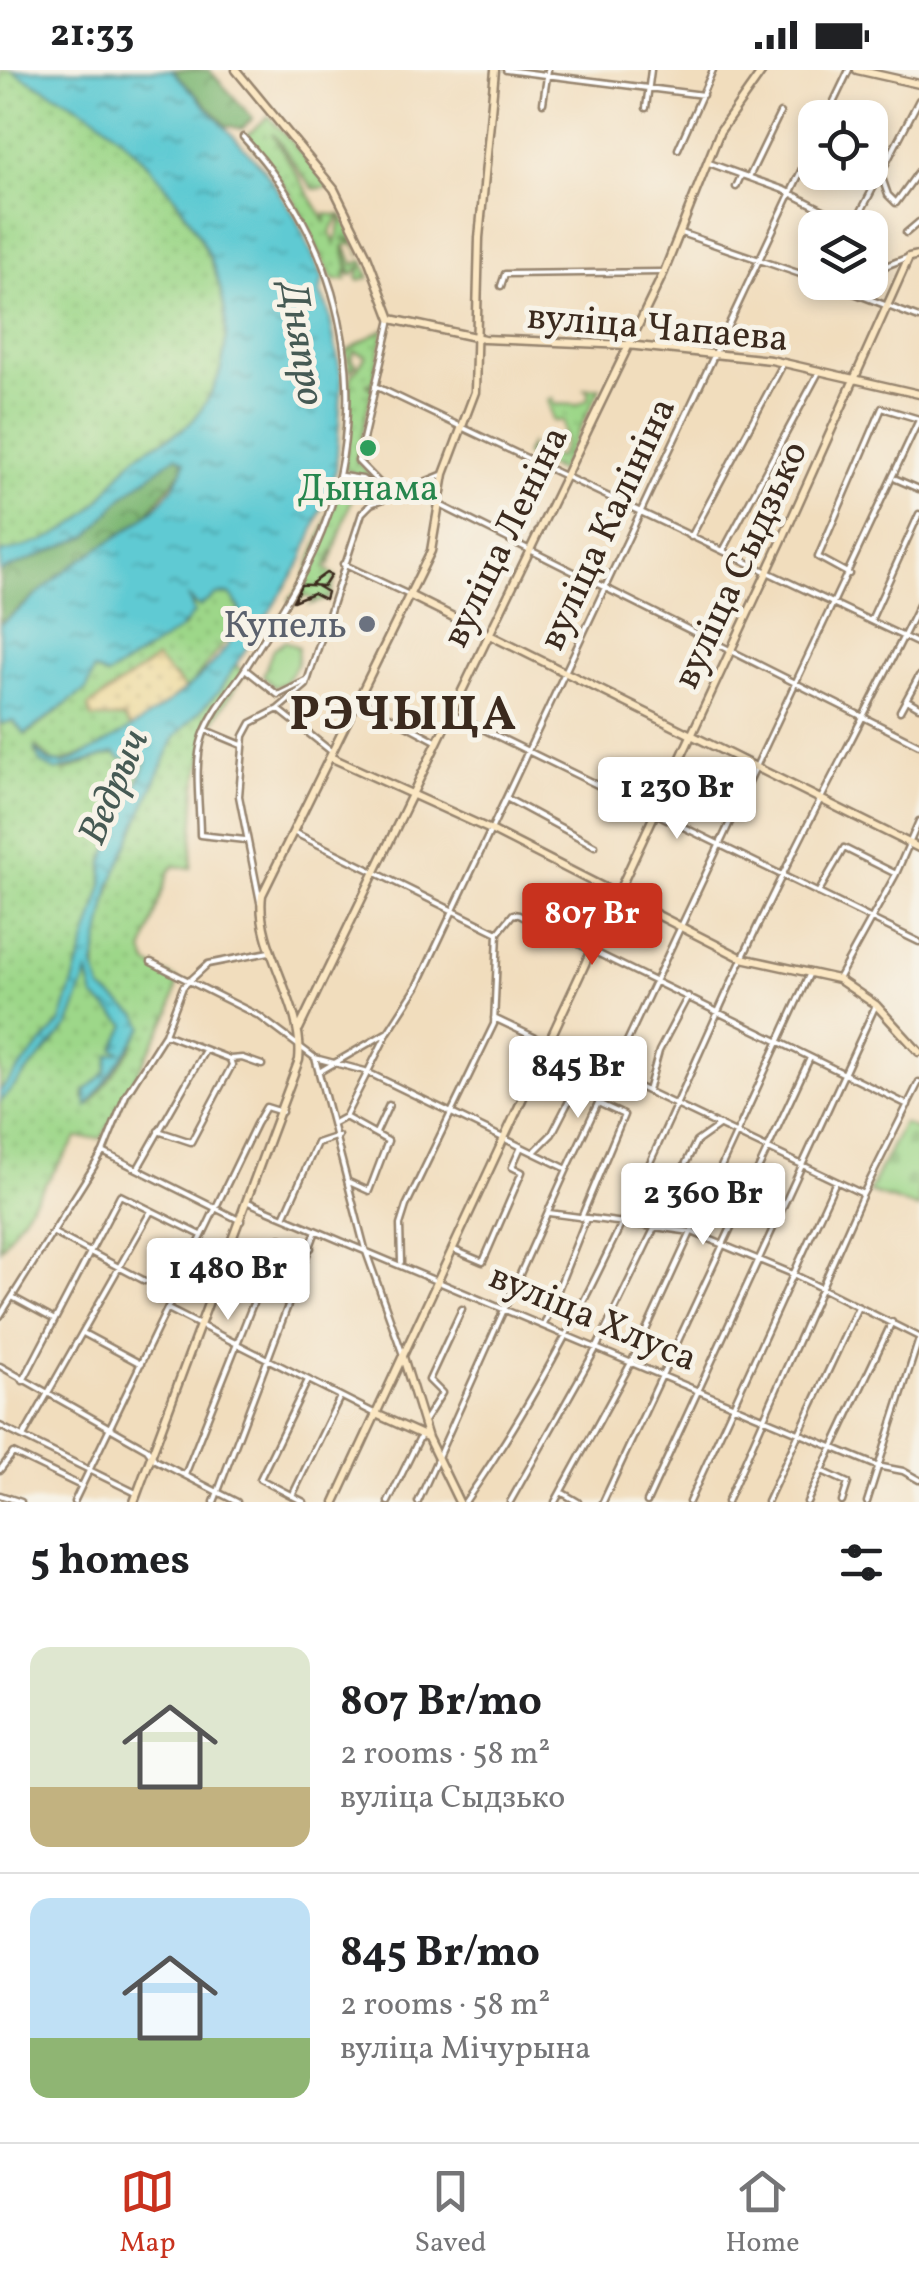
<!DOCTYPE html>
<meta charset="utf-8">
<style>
:root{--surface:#fff;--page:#f6f6f6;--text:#202124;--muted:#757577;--line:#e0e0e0;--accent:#c8321e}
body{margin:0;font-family:Vollkorn,serif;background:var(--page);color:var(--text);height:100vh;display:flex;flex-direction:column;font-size:38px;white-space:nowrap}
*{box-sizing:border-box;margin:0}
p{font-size:32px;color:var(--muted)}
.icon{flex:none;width:55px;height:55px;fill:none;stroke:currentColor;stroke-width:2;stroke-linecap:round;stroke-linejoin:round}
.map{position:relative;height:1432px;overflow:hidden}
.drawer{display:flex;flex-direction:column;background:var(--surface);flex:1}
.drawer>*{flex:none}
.tools{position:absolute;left:798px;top:30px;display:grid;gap:20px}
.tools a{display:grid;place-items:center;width:90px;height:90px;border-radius:20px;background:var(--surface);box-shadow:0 5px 15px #0003;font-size:50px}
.price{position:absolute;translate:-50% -85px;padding:0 22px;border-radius:10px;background:#fff;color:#222;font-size:32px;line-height:65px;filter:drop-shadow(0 2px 5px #0008)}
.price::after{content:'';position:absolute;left:50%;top:60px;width:30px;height:22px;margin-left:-15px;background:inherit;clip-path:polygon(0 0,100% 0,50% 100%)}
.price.selected{background:var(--accent);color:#fff}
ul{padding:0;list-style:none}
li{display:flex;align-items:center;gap:30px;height:250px;padding:0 30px}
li+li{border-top:2px solid var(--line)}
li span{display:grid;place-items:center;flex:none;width:280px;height:200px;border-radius:20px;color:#555}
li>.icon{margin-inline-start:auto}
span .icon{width:120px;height:120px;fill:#fffc;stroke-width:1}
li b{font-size:42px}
h2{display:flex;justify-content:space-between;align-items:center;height:120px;padding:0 30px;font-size:42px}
.status{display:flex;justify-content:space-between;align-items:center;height:70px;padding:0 50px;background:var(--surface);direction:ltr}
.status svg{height:28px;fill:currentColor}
.menu{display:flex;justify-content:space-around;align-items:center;height:140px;border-top:2px solid var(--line);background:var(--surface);font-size:28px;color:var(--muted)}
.menu a{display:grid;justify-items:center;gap:5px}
.menu .selected{color:var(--accent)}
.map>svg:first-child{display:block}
.grass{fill:url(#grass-dots);stroke:#6c8054;stroke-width:2.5}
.forest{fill:url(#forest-crowns);stroke:#5c714a;stroke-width:2.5}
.sand{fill:url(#sand-dots);stroke:#94825e;stroke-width:2.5}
.cemetery{fill:url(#cemetery-stones);stroke:#6c8054;stroke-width:2.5}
.park{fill:url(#park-crowns);stroke:#6c8054;stroke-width:2.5}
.water{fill:url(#water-ripples);stroke:#4c7a78;stroke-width:2.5}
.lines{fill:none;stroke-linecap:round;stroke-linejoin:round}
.street-casing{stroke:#96846e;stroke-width:9}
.secondary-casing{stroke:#96846e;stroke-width:11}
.street{stroke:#fff;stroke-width:4}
.secondary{stroke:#fbe7c3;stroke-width:6}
.rail{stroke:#3b2a1e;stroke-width:2.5}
.leisure-dot{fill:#2e9e5b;stroke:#f7f3e8;stroke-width:4}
.worship-dot{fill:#6b7280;stroke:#f7f3e8;stroke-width:4}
.labels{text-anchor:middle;stroke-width:10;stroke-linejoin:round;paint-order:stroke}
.street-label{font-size:38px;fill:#3b2a1e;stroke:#f7f3e8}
.leisure-label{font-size:38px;fill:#27864d;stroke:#f7f3e8}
.worship-label{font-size:38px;fill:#5b616d;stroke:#f7f3e8;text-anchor:end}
.water-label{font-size:40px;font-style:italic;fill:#465a54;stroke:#f7f3e8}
.district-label{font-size:48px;font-weight:bold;letter-spacing:2.5px;fill:#3b2a1e;stroke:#f7f3e8}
</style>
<div class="status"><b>21:33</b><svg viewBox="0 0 49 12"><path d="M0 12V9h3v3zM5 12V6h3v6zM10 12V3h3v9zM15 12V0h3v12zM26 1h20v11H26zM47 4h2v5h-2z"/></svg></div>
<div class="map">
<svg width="919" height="1432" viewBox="0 0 919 1432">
<defs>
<pattern id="grass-dots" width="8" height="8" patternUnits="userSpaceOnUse" patternTransform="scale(2.5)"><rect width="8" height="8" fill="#9dd789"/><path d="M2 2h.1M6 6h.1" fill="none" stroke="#88b976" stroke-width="1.8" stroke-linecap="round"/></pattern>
<pattern id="forest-crowns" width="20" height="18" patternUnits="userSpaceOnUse" patternTransform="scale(2.5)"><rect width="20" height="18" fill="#7eb875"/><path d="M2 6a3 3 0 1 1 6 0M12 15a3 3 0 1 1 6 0" fill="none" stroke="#68965f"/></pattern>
<pattern id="sand-dots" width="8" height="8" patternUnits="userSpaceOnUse" patternTransform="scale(2.5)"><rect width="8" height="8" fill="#eeda9e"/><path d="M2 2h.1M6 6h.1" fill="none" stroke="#cdbb88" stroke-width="1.8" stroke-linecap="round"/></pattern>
<pattern id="cemetery-stones" width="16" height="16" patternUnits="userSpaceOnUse" patternTransform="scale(2.5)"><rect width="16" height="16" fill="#9dd789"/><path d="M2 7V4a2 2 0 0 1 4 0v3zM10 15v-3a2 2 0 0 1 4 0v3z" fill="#88b976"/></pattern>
<pattern id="park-crowns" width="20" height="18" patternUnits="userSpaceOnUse" patternTransform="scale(2.5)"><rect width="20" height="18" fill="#9dd789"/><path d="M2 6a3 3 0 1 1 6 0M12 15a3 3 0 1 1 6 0" fill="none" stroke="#88b976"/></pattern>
<pattern id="water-ripples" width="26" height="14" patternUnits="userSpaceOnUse" patternTransform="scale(2.5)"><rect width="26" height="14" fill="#5ecad3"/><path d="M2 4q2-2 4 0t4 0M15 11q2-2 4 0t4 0" fill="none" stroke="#4fa4ab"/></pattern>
</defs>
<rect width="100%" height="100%" fill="#f7f3e8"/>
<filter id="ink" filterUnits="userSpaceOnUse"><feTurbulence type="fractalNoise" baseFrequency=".01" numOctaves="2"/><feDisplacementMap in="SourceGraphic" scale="20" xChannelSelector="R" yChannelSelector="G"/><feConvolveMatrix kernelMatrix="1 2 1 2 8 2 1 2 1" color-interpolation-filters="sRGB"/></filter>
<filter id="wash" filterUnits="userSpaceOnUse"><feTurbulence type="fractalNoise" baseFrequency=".0048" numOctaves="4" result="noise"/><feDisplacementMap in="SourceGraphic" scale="40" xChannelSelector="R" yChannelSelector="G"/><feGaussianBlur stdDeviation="2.25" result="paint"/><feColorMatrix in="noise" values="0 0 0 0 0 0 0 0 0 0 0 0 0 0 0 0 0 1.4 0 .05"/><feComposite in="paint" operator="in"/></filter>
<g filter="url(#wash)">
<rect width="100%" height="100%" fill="#f1ddbd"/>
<path class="grass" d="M0,0H12C41,20 76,30 104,53C183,118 275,248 195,348C180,366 156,371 138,385C122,398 112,416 99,431C73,462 39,476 0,483Z
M269,46L330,117L314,119C298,104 287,79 272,63L326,153L325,144L340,145L330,162L335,174L342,146L353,169H342L354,172L360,187L354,174L345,175L353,194L363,191L369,207L359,211L357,207L362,195L352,205L343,175L349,204L346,202V210H333L292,126L246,66Z
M384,259L373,313H367L368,317L373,315L356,390L385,421L345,398L351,307L366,286L354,281L351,289L356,295L350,301L346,281Z
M600,318L559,401L525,385L530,375L531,384L545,390L550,385L558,388C570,367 563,368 563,351H553L548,330L553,328L554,334L577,335L588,329V320L583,319Z
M356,411L383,425L361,419L354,422L329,497L333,479L325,498L336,507L329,529L311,534L315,530L306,526L292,535L289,530L301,516L341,414Z
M231,524L237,530L241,550L190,616L185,619L175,606L124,648L133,660L111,675L55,694L37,677L35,684L65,701C89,692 123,673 147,691L103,792V815L61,952L0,1021V654L13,651L27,664L87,619L94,600L107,606L184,557L193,538L189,528L199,537L216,525Z
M235,594L244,604L212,653L196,715L191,798L174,796L169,801L143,882L148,894L178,910L170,943L102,1068H77L0,1179V1032L69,955L87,902L94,927L126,955L121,982L100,1010L85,1020L84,1028L91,1034L132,978L138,946C127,939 108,931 101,919C78,879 148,701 176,666C197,640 219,623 235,594Z"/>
<path class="forest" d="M172,0H209L253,48L242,59L226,55Z
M176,386L185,392L183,399L144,448L69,499L0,554V502L88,466L125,425Z"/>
<path class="sand" d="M156,589L185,619L133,660L124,648H92L88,637Z"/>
<path class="cemetery" d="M903,1053L919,1061V1138L869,1122Z"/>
<path class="park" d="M284,571L298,577L297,594L285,613L274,617L263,606L273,579Z"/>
<path class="water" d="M12,0H172L264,99L295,146L323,208L320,223L328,239L342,309L336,400L302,491L219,621L174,668L110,816L94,896L101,919L138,946L144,957L87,1037L85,1021L106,1002L109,985L120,982L114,979L126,955L94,927L88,903L69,955L0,1032V1021L61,952L103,815V792L147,691L142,686L121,689L114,683L56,701L41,693L34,678L49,691L63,694C109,677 246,594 240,538L230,524L216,525L199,537L189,528L194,543L179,560L107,606L94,600L87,619L25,664L13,651L0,654V554C24,539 43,518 66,500C108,469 168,446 185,392L176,386L125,425L88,466L0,502V483C39,475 72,463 99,431C112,416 122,398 138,385C156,371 180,366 195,348C275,248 184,117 104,53C76,30 41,20 12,0Z"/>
</g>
<g filter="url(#ink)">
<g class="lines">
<g class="street-casing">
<path id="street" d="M506,0L703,25
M543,33L548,0
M646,38L651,0
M859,39L862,48
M826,48L849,0
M243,67C352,184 380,354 306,497C288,532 264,569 243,602C229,622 211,643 203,666C193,694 200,736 200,765L245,770
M870,73L888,125L896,133L919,101
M678,79L713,0
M709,93L784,120L859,158
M749,107L780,43
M736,117L741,106
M854,155L919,30
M870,162L876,165
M681,163L815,209
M906,163L919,152
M870,202L909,187
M825,212L919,248
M501,216L505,204L662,202
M375,316L919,574
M342,406L362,409L387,426
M896,409L919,419
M389,423L358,391L391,249
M440,435L919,675
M691,467L783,294
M723,481L820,300
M343,494L407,524
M849,504L818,487L882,338L919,349
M871,550L919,444
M245,599L278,625L306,611
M907,630L919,637
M361,631L436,671
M278,639L332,682
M900,641L919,606
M454,645L919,872
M206,660L242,675
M508,729L595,776
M293,762L498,863L513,844L519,845L908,1035
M818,823L844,778L896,804
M260,832L239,726L244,666L251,653L278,639L306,615L362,443L371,434L444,404
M151,892L259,946L315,988L365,1001L565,1098
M838,909L896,804L919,751
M494,948L863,1124
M315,988L365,1179L403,1285
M230,989L242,988L262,995
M319,1002L388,962L417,917L815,71
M648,1021L659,981L688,926
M345,1047L388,1071L369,1121L349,1112
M334,1053L345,1047L387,964
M158,1061L191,1072L232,995L230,989L165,964
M376,1063L389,1035
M103,1082L241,1151
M534,1082L552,1064L588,994
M138,1098L204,982
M248,1132L877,1396L903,1401L919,1410
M549,1143L692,1162L793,1204L919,1267
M284,1147L317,1073L338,1066
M581,1148L624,1045L600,1034
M54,1163L145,1211
M452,1179L483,1192L522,1102L512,1097L521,1077
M401,1192L400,1155L406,1136L494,954L498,863
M14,1228L53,1249
M168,1239L376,1344
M0,1246L103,1082L126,1025L165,964L183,917L208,894L269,882
M544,1255L586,1149
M85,1264L141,1294
M0,1296L147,1379L155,1390L237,1432
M23,1311L120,1125L201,1165
M423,1353L442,1323L429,1310L462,1239
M0,1356L136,1423
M23,1367L151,1141
M0,1400L13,1383L81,1416
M822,1401L848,1413L842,1432
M185,1405L279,1168L311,1178
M561,1422L578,1432
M0,1425L21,1432
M292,1426L340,1327
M74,1432L256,1054L266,1037L282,1042
M214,1432L316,1161
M304,1432L260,1409L308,1310
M388,1432L421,1365
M418,1432L567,1099L919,350
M465,1432C579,1270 660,1067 743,887C798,767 862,653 919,535
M510,1432L597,1277L696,1072L720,1055
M555,1432L632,1291L809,905
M603,1432L810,988
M647,1432L875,937
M689,1432L836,1111
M727,1432L863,1124L919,1012
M767,1432L858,1237
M807,1432L892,1252
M867,1432L919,1269"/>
</g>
<g class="secondary-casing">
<path id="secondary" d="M236,0L334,119L367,186L391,249L484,269L627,275L771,290L919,324
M857,0L919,14
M409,525L919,778
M330,687L493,761L742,888L838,909L876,935L919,982
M299,959L664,202L720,61L763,0
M403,1287L428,1368L459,1432
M376,1344L427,1367
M134,1432L299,990C305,934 255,878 262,825L431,481L444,404L475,322L479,168L495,0
M335,1432L782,470L909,187L919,185"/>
</g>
<use href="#street" class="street"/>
<use href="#secondary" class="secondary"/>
<path class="rail" d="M312,513L313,514L327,522L325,529L313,523L293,531L301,515C309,514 316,516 324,516L331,505L326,503L312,513"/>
</g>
</g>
<circle class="leisure-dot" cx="368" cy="378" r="10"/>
<circle class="worship-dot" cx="367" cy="554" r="10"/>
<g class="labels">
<g class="street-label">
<text transform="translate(658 256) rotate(5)" y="13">вуліца Чапаева</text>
<text transform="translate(606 453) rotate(-65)" y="13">вуліца Калініна</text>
<text transform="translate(504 466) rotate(-64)" y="13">вуліца Леніна</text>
<text transform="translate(739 494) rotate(-65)" y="13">вуліца Сыдзько</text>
<text transform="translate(594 1246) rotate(23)" y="13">вуліца Хлуса</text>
</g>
<g class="leisure-label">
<text x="368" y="430">Дынама</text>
</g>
<g class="worship-label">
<text x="347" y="567">Купель</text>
</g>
<g class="water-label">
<text transform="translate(304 273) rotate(81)" y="14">Дняпро</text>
<text transform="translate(112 716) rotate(-67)" y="14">Ведрыч</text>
</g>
<g class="district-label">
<text x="404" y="659">РЭЧЫЦА</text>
</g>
</g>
</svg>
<div class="tools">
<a><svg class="icon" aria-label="locate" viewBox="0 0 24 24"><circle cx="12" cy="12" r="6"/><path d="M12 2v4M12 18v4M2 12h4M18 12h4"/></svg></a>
<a><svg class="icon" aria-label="layers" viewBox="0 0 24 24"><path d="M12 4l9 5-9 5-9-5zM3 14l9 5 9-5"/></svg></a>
</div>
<b class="price" style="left:677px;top:772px">1 230 Br</b>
<b class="price selected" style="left:592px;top:898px">807 Br</b>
<b class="price" style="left:578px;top:1051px">845 Br</b>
<b class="price" style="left:703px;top:1178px">2 360 Br</b>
<b class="price" style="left:228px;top:1253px">1 480 Br</b>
</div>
<section class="drawer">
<h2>5 homes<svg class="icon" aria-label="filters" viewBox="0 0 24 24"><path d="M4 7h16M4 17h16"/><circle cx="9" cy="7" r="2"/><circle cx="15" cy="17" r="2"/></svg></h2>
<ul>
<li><span style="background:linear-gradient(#dfe7d0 70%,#c2b280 0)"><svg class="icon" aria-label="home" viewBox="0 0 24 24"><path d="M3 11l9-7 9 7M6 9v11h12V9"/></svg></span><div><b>807 Br/mo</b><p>2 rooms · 58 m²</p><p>вуліца Сыдзько</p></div></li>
<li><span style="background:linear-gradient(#bfe0f5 70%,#8fb573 0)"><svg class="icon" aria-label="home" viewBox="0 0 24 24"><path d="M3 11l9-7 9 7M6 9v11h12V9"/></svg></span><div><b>845 Br/mo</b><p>2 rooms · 58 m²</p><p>вуліца Мічурына</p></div></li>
</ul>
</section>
<nav class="menu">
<a class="selected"><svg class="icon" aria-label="map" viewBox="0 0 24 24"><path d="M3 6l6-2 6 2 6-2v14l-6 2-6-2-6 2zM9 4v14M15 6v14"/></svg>Map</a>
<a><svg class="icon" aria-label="saved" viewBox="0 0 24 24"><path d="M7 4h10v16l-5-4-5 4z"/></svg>Saved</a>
<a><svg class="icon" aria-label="home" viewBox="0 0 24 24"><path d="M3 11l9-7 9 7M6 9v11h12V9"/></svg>Home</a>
</nav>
